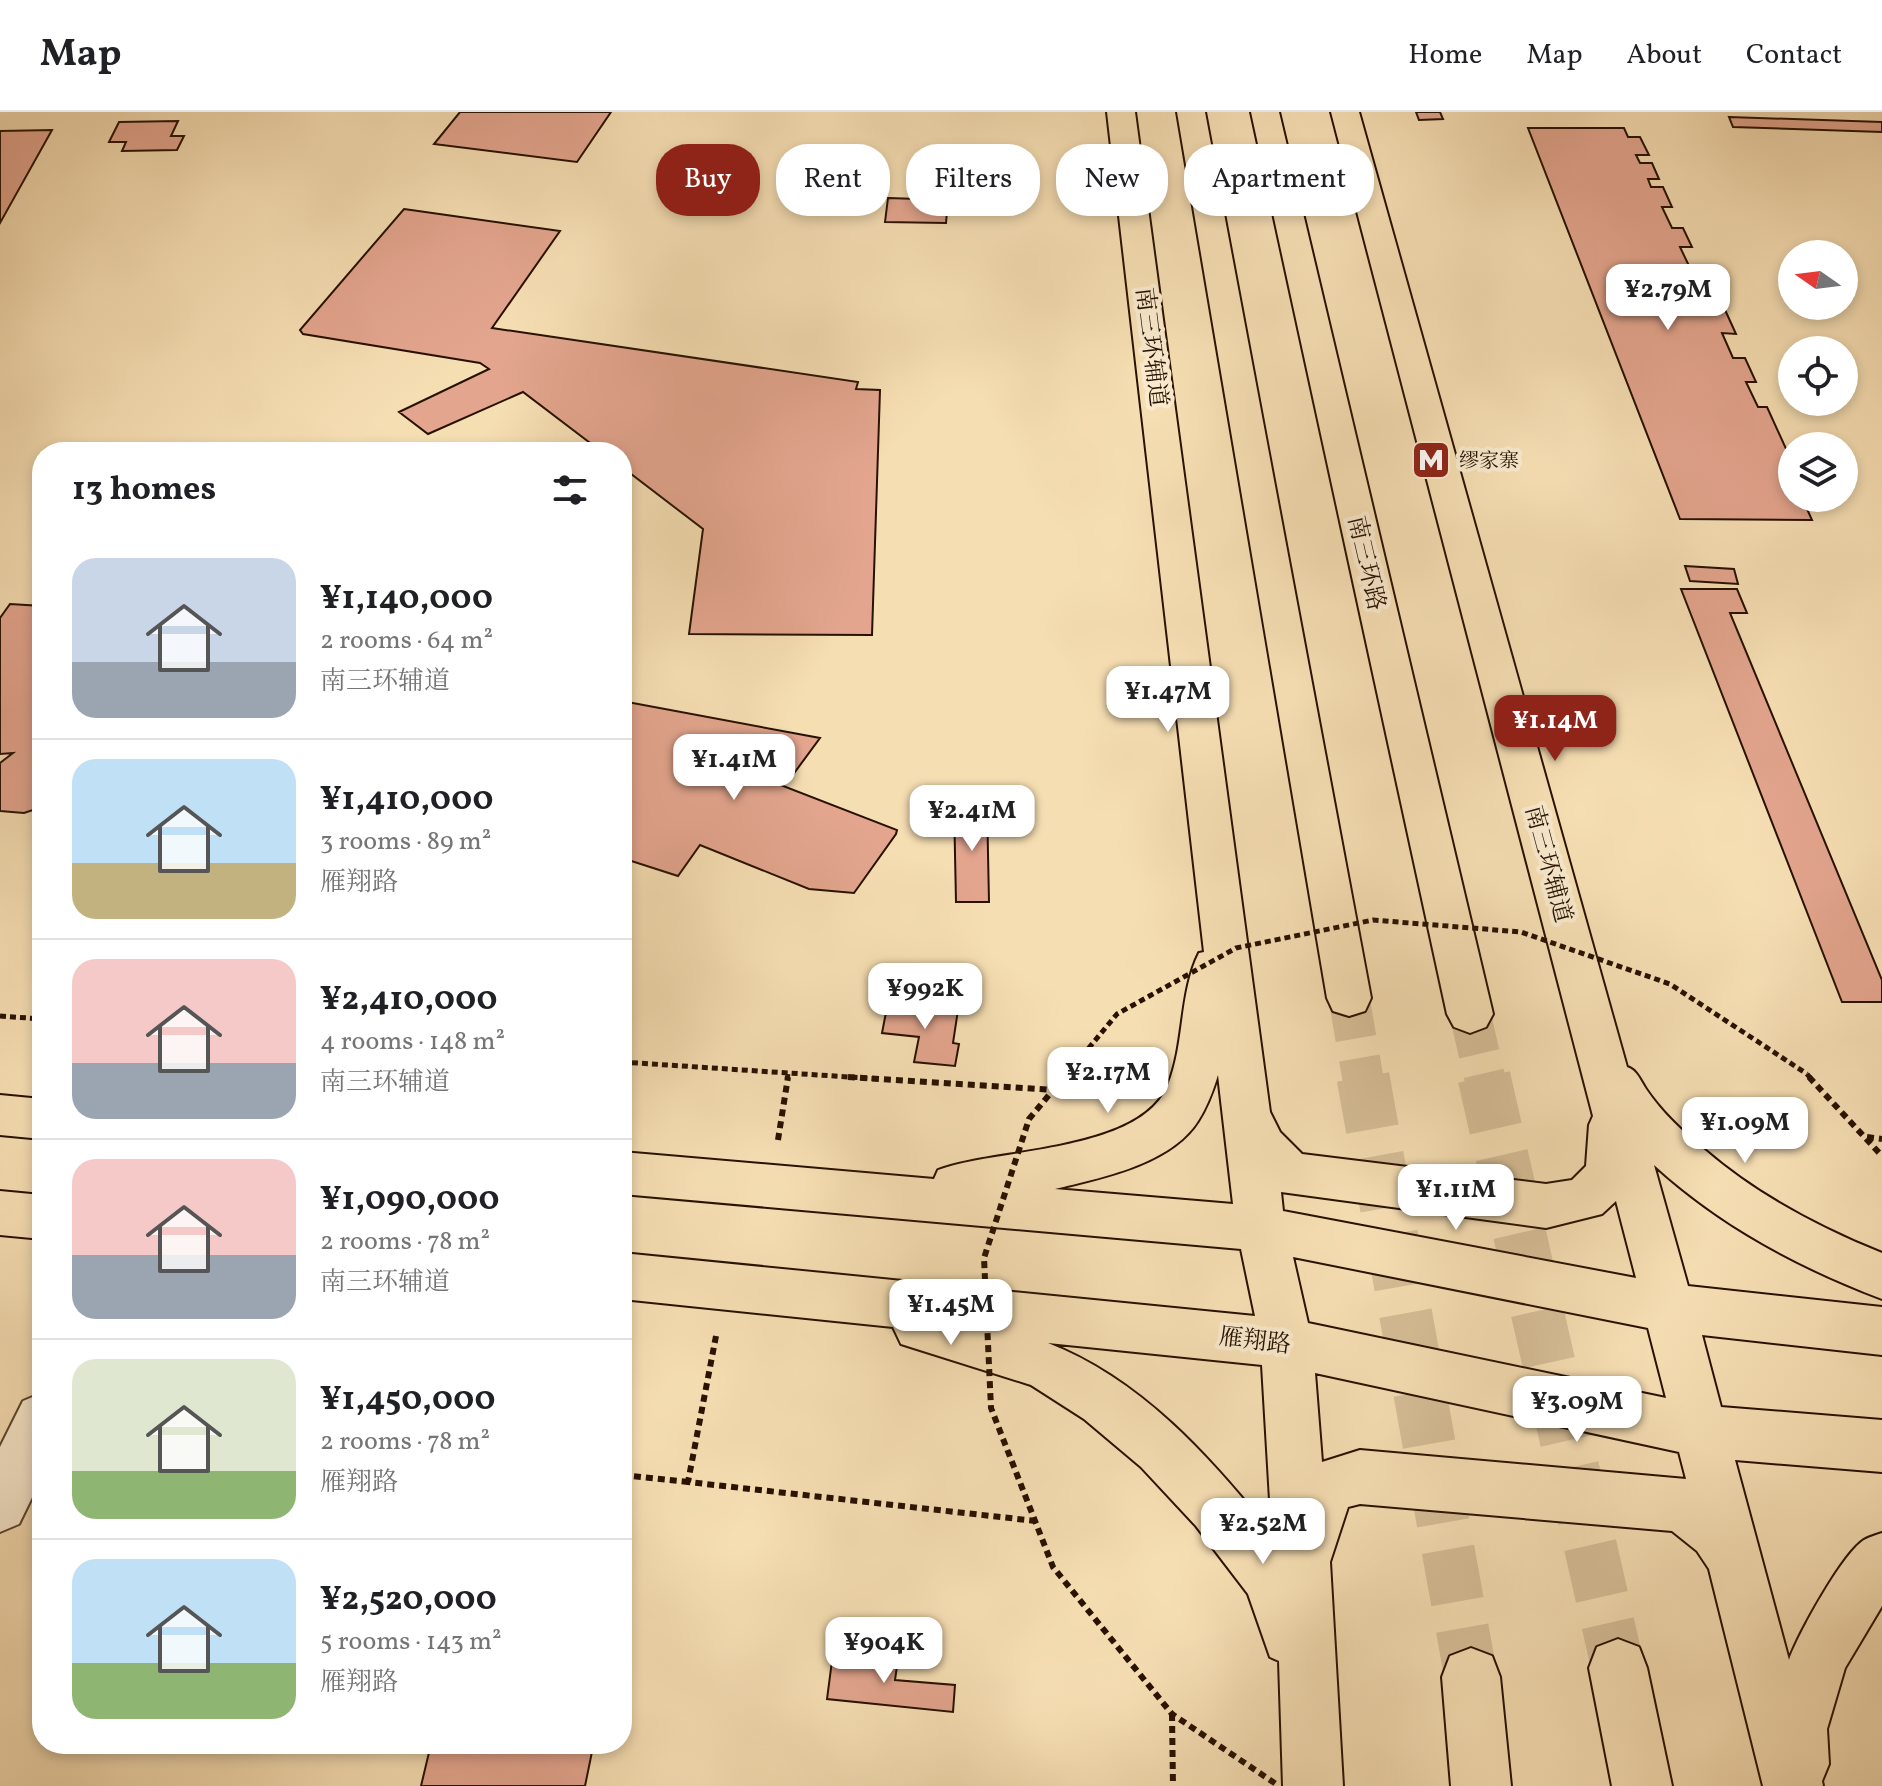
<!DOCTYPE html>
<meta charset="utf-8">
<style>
:root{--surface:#fff;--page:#f2f2f2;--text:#202124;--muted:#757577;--line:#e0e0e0;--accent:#8f2418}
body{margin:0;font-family:Vollkorn,"Noto Serif SC",serif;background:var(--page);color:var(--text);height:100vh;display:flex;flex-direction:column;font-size:30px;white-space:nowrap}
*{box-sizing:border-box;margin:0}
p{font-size:26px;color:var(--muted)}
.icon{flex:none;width:44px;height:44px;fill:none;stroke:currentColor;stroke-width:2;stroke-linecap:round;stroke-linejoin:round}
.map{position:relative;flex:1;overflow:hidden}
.details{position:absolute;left:32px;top:330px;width:600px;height:1312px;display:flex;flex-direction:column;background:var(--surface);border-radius:32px;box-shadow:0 4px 12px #0003}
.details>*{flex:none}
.top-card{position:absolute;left:656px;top:32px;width:760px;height:72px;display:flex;gap:16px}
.needle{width:52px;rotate:284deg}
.fabs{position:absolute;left:1778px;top:128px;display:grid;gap:16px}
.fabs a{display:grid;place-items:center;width:80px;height:80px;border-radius:50%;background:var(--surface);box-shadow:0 4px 12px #0003;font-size:40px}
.price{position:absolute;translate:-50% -68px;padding:0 18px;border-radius:16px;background:#fff;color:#222;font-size:26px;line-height:52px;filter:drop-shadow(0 2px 4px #0008)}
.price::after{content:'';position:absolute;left:50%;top:48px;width:24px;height:18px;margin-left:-12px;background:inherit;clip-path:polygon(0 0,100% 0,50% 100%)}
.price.current{background:var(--accent);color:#fff}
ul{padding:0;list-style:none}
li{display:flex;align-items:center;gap:24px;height:200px;padding:0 40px}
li+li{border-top:2px solid var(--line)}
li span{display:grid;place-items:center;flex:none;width:224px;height:160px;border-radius:24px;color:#555}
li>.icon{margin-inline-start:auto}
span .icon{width:96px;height:96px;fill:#fffc;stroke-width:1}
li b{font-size:34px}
h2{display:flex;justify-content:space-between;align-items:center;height:96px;padding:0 40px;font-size:34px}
.pill{padding:0 28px;border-radius:32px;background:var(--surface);box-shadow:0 4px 12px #0003;font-size:28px;line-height:72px}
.pill.current{background:var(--accent);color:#fff}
header{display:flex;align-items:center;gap:48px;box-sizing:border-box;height:112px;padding:0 40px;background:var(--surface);border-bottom:2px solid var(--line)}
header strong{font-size:38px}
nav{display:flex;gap:44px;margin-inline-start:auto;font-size:28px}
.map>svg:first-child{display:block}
.building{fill:#e3a58e;stroke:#271100;stroke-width:2}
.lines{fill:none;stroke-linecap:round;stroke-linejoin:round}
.highway-tunnel-far1{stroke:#d7bf98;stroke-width:41;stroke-dasharray:41 20;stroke-linecap:butt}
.highway-tunnel{stroke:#d7bf98;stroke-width:53;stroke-dasharray:53 27;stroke-linecap:butt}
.minor-casing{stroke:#5b442d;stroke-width:4}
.major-casing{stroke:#271100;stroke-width:4}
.highway-casing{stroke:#271100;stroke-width:4}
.path-far1{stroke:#271100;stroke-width:5;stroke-dasharray:6 4;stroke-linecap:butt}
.path{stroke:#271100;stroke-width:6;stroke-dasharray:7 5;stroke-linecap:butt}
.minor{fill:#f9eace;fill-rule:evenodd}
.major{fill:#f6deb3;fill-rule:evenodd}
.highway{fill:#f6deb3;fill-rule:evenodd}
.path-bridge-far1{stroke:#271100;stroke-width:5;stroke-dasharray:6 4;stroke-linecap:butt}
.path-bridge{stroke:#271100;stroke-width:6;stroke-dasharray:7 5;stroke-linecap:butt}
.labels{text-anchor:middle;stroke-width:8;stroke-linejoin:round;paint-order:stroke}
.far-poi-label{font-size:20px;fill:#271100;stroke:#f9eace;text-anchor:start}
.street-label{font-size:24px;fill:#271100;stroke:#f9eace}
</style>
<header>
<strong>Map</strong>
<nav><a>Home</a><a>Map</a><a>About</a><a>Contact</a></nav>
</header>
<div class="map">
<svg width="1882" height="1674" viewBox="0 0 1882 1674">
<rect width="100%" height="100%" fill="#f6deb3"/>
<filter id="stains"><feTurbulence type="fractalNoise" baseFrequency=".0025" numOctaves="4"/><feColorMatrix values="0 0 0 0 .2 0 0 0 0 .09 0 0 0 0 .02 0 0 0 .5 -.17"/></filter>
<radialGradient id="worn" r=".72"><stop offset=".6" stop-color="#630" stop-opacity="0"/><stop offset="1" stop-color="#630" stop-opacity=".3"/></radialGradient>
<path class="building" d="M460,0H611L577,50L434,32Z
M1416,0H1440L1443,7L1419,8Z
M1729,5L1882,10V20L1733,15Z
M178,9L171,24H184L177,38L122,39L126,30H109L119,10Z
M1528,16H1624L1628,25H1640L1649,43H1636L1640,51H1652L1659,67H1648L1651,75H1663L1672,95H1662L1672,116H1683L1692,135H1680L1690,156H1706L1736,222L1722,221L1733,246H1745L1756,270H1746L1758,295H1767L1792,350V386H1809L1814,397H1807L1812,408L1680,407Z
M52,18L0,111V19Z
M888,86L948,88L946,111L885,110Z
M404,97L560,119L492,216L858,270L856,277L880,278L872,523L689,522L703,417L622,355V340H602L523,280L428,322L399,300L489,257L480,251L303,222L300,218Z
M1685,454L1734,457L1738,472L1690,469Z
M1681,477H1737L1747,501H1730L1882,868V890H1842Z
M10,492L42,494V695L24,701L0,699V651L13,641L0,642V506Z
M622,589L820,626L792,664L767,663L765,667L897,718L896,722L854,781L809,777L700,733L678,764L622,746Z
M987,692L989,790H956L954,693Z
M888,890L958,898L953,931L959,932L955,954L914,950L919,925L882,921Z
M833,1541L898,1547L895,1568L955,1573L953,1600L827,1587Z
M431,1632H565L593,1635L585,1674H421Z"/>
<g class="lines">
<path class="highway-tunnel-far1" d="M1349,886L1363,967
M1470,902L1485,967"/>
<path class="highway-tunnel" d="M1363,965L1471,1565
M1484,965L1618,1556"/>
<g class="minor-casing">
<path id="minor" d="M42,1281V1365L19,1412L0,1420V1335L23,1289Z"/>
</g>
<g class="major-casing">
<path id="major" d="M1107,0H1135L1270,1000L1280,1020L1302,1042L1546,1072L1572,1068L1586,1054L1589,1013L1593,1004L1331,0H1359L1627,955C1637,958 1640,968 1646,977C1662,1001 1684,1021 1706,1039C1757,1083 1820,1116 1882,1141V1187C1798,1155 1721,1114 1654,1053L1688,1174L1882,1195V1243L1702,1223L1721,1295L1882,1308V1360L1735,1348L1789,1548C1798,1523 1842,1442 1864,1428C1869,1425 1876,1423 1882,1421V1494L1845,1556L1827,1617L1829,1652L1822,1669L1823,1674H1763L1709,1457L1697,1439L1672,1419L1360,1392L1348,1395L1330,1450L1343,1674H1283L1279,1549L1270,1545L1248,1482L1196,1414L1141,1355L1084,1307L1031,1273L901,1232L893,1215L622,1187V1141L1255,1204L1241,1137L622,1082V1040L934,1067L938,1058C996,1036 1141,1041 1168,973C1185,931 1179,881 1199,841L1204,840ZM1218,963L1233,1092L1055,1077C1101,1066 1171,1052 1198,1009C1207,995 1213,979 1218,963ZM1281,1080L1546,1116L1602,1102L1616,1089L1636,1166L1283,1099ZM1293,1145L1648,1216L1666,1286L1308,1211ZM1048,1231L1262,1253L1272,1422C1211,1346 1141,1267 1048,1231ZM1315,1261L1679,1340L1686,1367L1360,1338L1322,1350Z
M0,983L42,987V1027L0,1023Z
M0,1079L42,1083V1127L0,1123Z"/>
</g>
<g class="highway-casing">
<path id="highway" d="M1177,0H1205L1371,886L1365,899L1349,904L1333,899L1327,886Z
M1251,0H1279L1493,902L1486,915L1470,921L1454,915L1447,902Z
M1618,1527L1639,1535L1647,1556L1672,1674H1612L1589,1556L1597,1535Z
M1471,1536L1492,1544L1500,1565L1511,1674H1451L1442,1565L1450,1544Z"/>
</g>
<path class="path-far1" d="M0,904L42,907
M622,950L879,967
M1807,962L1811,967
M787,967L788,962"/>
<path class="path" d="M848,965L1054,978
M1809,965L1882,1044
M1867,1025L1882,1027
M778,1028L788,965
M716,1224L688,1370L1036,1409
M622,1363L688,1370
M1172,1602L1173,1674"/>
<use href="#minor" class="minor"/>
<use href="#major" class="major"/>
<use href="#highway" class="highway"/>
<path class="path-bridge-far1" d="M1063,967L1117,902L1236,836L1373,808L1521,820L1670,872L1807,962"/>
<path class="path-bridge" d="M1064,965L1029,1007L984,1146L991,1296L1053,1455L1172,1602L1279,1674"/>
</g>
<defs>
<g id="metro-square" transform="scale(2)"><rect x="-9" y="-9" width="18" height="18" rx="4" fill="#8f2418" stroke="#f9eace"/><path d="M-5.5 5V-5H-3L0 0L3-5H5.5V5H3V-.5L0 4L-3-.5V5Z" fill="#fff"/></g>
</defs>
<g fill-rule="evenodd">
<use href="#metro-square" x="1431" y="348"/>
</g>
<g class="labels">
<g class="far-poi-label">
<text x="1459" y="355">缪家寨</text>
</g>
<g class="street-label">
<text transform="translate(1152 235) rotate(83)" y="8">南三环辅道</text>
<text transform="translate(1367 451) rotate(77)" y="8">南三环路</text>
<text transform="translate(1549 752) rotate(75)" y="8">南三环辅道</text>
<text transform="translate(1255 1228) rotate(7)" y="8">雁翔路</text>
</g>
</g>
<rect width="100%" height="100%" filter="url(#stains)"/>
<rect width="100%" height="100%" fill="url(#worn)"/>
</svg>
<div class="fabs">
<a><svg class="needle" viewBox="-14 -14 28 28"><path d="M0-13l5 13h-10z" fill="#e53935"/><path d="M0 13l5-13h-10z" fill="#757577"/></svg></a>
<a><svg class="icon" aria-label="locate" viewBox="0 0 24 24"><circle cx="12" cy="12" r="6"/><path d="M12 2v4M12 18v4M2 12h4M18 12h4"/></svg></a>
<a><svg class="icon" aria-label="layers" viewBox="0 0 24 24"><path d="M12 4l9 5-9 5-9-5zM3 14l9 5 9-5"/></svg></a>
</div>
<b class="price" style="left:1668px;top:220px">¥2.79M</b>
<b class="price" style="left:1168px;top:622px">¥1.47M</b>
<b class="price current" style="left:1555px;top:651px">¥1.14M</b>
<b class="price" style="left:734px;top:690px">¥1.41M</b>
<b class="price" style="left:972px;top:741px">¥2.41M</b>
<b class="price" style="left:925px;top:919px">¥992K</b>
<b class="price" style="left:1108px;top:1003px">¥2.17M</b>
<b class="price" style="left:1745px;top:1053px">¥1.09M</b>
<b class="price" style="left:1456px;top:1120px">¥1.11M</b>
<b class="price" style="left:951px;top:1235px">¥1.45M</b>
<b class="price" style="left:1577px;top:1332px">¥3.09M</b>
<b class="price" style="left:1263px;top:1454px">¥2.52M</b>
<b class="price" style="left:884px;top:1573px">¥904K</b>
<div class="top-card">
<a class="pill current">Buy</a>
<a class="pill">Rent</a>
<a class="pill">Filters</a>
<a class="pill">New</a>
<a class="pill">Apartment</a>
</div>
<section class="details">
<h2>13 homes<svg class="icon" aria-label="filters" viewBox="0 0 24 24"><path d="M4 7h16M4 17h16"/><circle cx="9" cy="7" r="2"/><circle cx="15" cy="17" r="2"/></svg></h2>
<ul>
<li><span style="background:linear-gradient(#c9d6e8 65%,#9aa5b1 0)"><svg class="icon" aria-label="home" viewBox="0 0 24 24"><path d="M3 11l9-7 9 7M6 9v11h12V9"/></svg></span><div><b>¥1,140,000</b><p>2 rooms · 64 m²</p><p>南三环辅道</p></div></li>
<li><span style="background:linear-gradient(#bfe0f5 65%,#c2b280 0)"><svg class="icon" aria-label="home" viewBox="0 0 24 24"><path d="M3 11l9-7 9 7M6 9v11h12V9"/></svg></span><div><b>¥1,410,000</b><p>3 rooms · 89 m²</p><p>雁翔路</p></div></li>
<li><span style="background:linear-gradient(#f6c9c9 65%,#9aa5b1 0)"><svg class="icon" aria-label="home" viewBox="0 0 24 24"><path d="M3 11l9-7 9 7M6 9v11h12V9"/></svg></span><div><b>¥2,410,000</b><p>4 rooms · 148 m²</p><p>南三环辅道</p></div></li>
<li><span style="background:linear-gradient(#f6c9c9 60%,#9aa5b1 0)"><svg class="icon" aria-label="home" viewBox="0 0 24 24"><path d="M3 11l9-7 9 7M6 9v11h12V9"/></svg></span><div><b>¥1,090,000</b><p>2 rooms · 78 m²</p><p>南三环辅道</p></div></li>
<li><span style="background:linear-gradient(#dfe7d0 70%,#8fb573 0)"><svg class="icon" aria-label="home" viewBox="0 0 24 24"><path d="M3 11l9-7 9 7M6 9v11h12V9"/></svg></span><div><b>¥1,450,000</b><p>2 rooms · 78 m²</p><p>雁翔路</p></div></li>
<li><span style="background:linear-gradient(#bfe0f5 65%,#8fb573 0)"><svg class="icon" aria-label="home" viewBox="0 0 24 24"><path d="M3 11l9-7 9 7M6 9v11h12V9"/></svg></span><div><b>¥2,520,000</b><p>5 rooms · 143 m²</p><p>雁翔路</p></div></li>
</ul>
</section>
</div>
